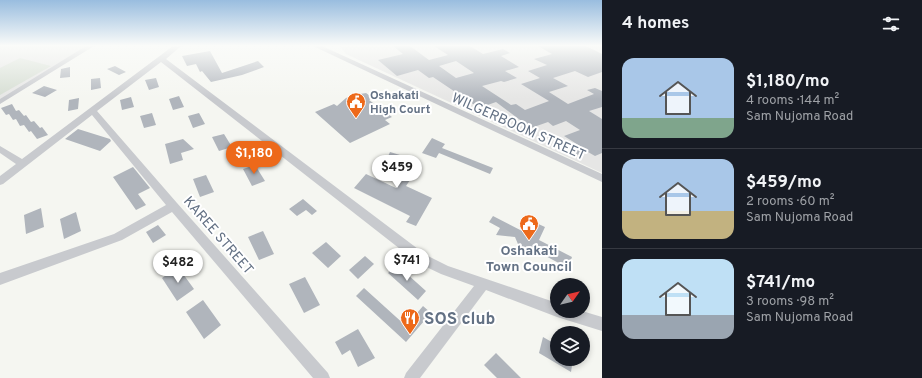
<!DOCTYPE html>
<meta charset="utf-8">
<style>
:root{--surface:#171b24;--page:#20242c;--text:#f1f3f6;--muted:#9ea1a6;--line:#363941;--accent:#ed691a}
body{margin:0;font-family:Overpass,sans-serif;background:var(--page);color:var(--text);height:100vh;display:flex;flex-direction:column;font-size:15px;white-space:nowrap}
*{box-sizing:border-box;margin:0}
p{font-size:13px;color:var(--muted)}
.icon{flex:none;width:22px;height:22px;fill:none;stroke:currentColor;stroke-width:2;stroke-linecap:round;stroke-linejoin:round}
.map{position:relative;flex:1;overflow:hidden}
.panel{display:flex;flex-direction:column;background:var(--surface);width:320px}
.panel>*{flex:none}
.needle{width:26px;rotate:56deg}
.tools{position:absolute;left:550px;top:278px;display:grid;gap:8px}
.tools a{display:grid;place-items:center;width:40px;height:40px;border-radius:50%;background:var(--surface);box-shadow:0 2px 6px #0003;font-size:20px}
.price{position:absolute;translate:-50% -34px;padding:0 9px;border-radius:14px;background:#fff;color:#222;font-size:13px;line-height:26px;filter:drop-shadow(0 1px 2px #0008)}
.price::after{content:'';position:absolute;left:50%;top:24px;width:12px;height:9px;margin-left:-6px;background:inherit;clip-path:polygon(0 0,100% 0,50% 100%)}
.price.current{background:var(--accent);color:#fff}
ul{padding:0;list-style:none}
li{display:flex;align-items:center;gap:12px;height:100px;padding:0 20px}
li+li{border-top:1px solid var(--line)}
li span{display:grid;place-items:center;flex:none;width:112px;height:80px;border-radius:12px;color:#555}
li>.icon{margin-inline-start:auto}
span .icon{width:48px;height:48px;fill:#fffc;stroke-width:1}
li b{font-size:17px}
h2{display:flex;justify-content:space-between;align-items:center;height:48px;padding:0 20px;font-size:17px}
main{display:flex;flex:1;min-height:0}
.map>svg:first-child{display:block}
.built{fill:#e6e6e5}
.green{fill:#d5ddd2}
.building{fill:#b0b5bc;fill-rule:evenodd}
.lines{fill:none;stroke-linecap:round;stroke-linejoin:round}
.minor{fill:#c8cace;fill-rule:evenodd}
.labels{text-anchor:middle;stroke-width:4;stroke-linejoin:round;paint-order:stroke}
.far-poi-label{font-size:12px;font-weight:bold;fill:#637184;stroke:#fff;text-anchor:start}
.street-label{font-size:14px;fill:#637184;stroke:#fff}
.poi-label{font-size:14px;font-weight:bold;fill:#637184;stroke:#fff}
.near-poi-label{font-size:17px;font-weight:bold;fill:#637184;stroke:#fff;text-anchor:start}
</style>
<main>
<div class="map">
<svg width="602" height="378" viewBox="0 0 602 378">
<rect width="100%" height="100%" fill="#f5f6f1"/>
<path class="built" d="M0,46H91L0,101Z
M602,46V173L346,54L341,47Z"/>
<path class="green" d="M20,58L51,66L0,95V68Z"/>
<path class="building" d="M393,46H410L429,60L448,55L434,46H470L483,54L503,49L510,53L501,56L519,67L505,71L517,78L504,82L501,81L482,86L511,105L516,104L525,110L549,101L521,84L540,78L528,71L547,65L534,59L552,54L538,46H586L602,54V72L588,77L575,71L553,78L568,86L549,92L568,104L594,94L587,90L595,88L602,91V107L589,111L602,119V153L595,156L588,152L579,156L571,150L580,146L564,136L580,130L566,121L553,126L548,122L531,128L496,102L479,108L433,77L429,78L418,70L397,76L378,60L403,54ZM456,61L474,73L456,78L439,66Z
M210,51L222,73L258,61L264,67L242,75L211,82L202,71L200,72L196,64L187,66L182,56Z
M115,66L126,72L119,75L107,69Z
M70,67V77L60,78L61,69Z
M100,78L101,88L91,90V79Z
M156,78L159,87L149,90L145,80Z
M44,86L57,90L45,97L32,93Z
M366,93L373,98L369,100L392,117L385,120L390,124L350,143L315,112L334,104L337,106L346,98L354,95Z
M179,96L184,107L173,110L169,99Z
M131,97L134,107L122,110L120,100Z
M79,98L78,109L68,111L69,100Z
M12,104L16,111L19,110L24,116L26,115L31,122L34,121L40,128L42,127L48,135L37,139L31,131L29,132L24,125L20,126L16,119L13,120L9,114L6,115L1,108Z
M152,113L156,125L144,128L140,116Z
M199,113L205,124L193,128L188,116Z
M78,129L110,139L111,141L100,151L65,139Z
M224,134L232,147L219,151L212,137Z
M432,138L445,144L442,148L493,168L490,174L439,153L436,158L422,153Z
M183,139L194,149L181,153L183,160L170,164L165,144Z
M390,152L410,158L407,167L416,171L406,186L432,198L416,226L406,222L410,216L354,188L366,174L396,188L403,178L378,170L381,164L384,165Z
M255,165L265,181L252,186L243,169Z
M133,167L150,188L138,194L146,205L136,210L113,177Z
M206,175L214,192L200,197L193,179Z
M303,199L317,211L312,215L306,210L297,216L289,209Z
M41,208L44,227L26,234L24,215Z
M76,212L81,231L64,239L60,219Z
M493,216L528,234L534,222L545,227L539,240L572,257L568,268L540,253L528,254L520,249L515,237L496,235L500,228L489,222Z
M158,225L166,235L153,243L146,232Z
M263,231L274,254L259,260L248,237Z
M326,242L341,256L328,268L312,253Z
M365,256L374,264L358,279L349,270Z
M397,265L426,291L418,300L388,273Z
M178,267L194,289L177,301L162,278Z
M305,277L320,305L304,313L289,284Z
M364,288L406,326L423,306L431,313L406,342L356,296Z
M203,300L221,325L204,339L186,312Z
M358,329L375,358L358,367L350,350L342,355L335,342Z
M543,337L557,345V359H573L571,372L539,353Z
M496,353L521,378H497L484,365Z"/>
<g class="lines">
<path class="minor" d="M86,46H94L0,104V99Z
M173,46H181L166,59L426,255L448,266L557,303V311H582L602,317V331L557,317L486,290L420,378H404L406,373L474,286L441,274L418,263L161,62L97,111L177,203L328,373L330,378H313L172,212L122,240L0,285V273L114,234L166,205L92,115L3,184L0,185V176L16,164L0,153V146L22,159Z
M313,46H322L602,174V182Z"/>
</g>
<linearGradient id="sky" x2="0" y2="1"><stop stop-color="#99bddf"/><stop offset="0.46" stop-color="#fafbf9"/><stop offset="1" stop-color="#fafbf9" stop-opacity="0"/></linearGradient>
<rect width="602" height="99" fill="url(#sky)"/>
<defs>
<g id="civic-pin" transform="scale(1)"><path d="M0 17L-7.5 6A9.5 9.5 0 1 1 7.5 6Z" fill="#ed691a" stroke="#fff"/><path d="M-.6-6.5H3V-4.5H.6V-3L4-1V1h2V6H-6V1h2V-1L-.6-3ZM-1.2 2.5V6h2.4V2.5Z" fill="#fff"/></g>
<g id="restaurant-pin" transform="scale(1)"><path d="M0 17L-7.5 6A9.5 9.5 0 1 1 7.5 6Z" fill="#ed691a" stroke="#fff"/><path d="M-5-6h1v4h1v-4h1v4h1v-4h1v5L-1.5 .5V6h-2V.5L-5-1ZM5-6V6H3V1.5H1.5Q1.5-4 5-6Z" fill="#fff"/></g>
</defs>
<g fill-rule="evenodd">
<use href="#civic-pin" x="356" y="102"/>
<use href="#civic-pin" x="529" y="224"/>
<use href="#restaurant-pin" x="410" y="318"/>
</g>
<g class="labels">
<g class="far-poi-label">
<text x="370" y="99">Oshakati<tspan x="370" dy="14">High Court</tspan></text>
</g>
<g class="street-label">
<text transform="translate(519 126) rotate(24)" y="5">WILGERBOOM STREET</text>
<text transform="translate(219 235) rotate(49)" y="5">KAREE STREET</text>
</g>
<g class="poi-label">
<text x="529" y="255">Oshakati<tspan x="529" dy="16">Town Council</tspan></text>
</g>
<g class="near-poi-label">
<text x="424" y="324">SOS club</text>
</g>
</g>
</svg>
<div class="tools">
<a><svg class="needle" viewBox="-14 -14 28 28"><path d="M0-13l5 13h-10z" fill="#e53935"/><path d="M0 13l5-13h-10z" fill="#9ea1a6"/></svg></a>
<a><svg class="icon" aria-label="layers" viewBox="0 0 24 24"><path d="M12 4l9 5-9 5-9-5zM3 14l9 5 9-5"/></svg></a>
</div>
<b class="price current" style="left:254px;top:175px">$1,180</b>
<b class="price" style="left:397px;top:189px">$459</b>
<b class="price" style="left:407px;top:282px">$741</b>
<b class="price" style="left:178px;top:284px">$482</b>
</div>
<section class="panel">
<h2>4 homes<svg class="icon" aria-label="filters" viewBox="0 0 24 24"><path d="M4 7h16M4 17h16"/><circle cx="9" cy="7" r="2"/><circle cx="15" cy="17" r="2"/></svg></h2>
<ul>
<li><span style="background:linear-gradient(#a9c7e8 75%,#7fa58c 0)"><svg class="icon" aria-label="home" viewBox="0 0 24 24"><path d="M3 11l9-7 9 7M6 9v11h12V9"/></svg></span><div><b>$1,180/mo</b><p>4 rooms · 144 m²</p><p>Sam Nujoma Road</p></div></li>
<li><span style="background:linear-gradient(#a9c7e8 65%,#c2b280 0)"><svg class="icon" aria-label="home" viewBox="0 0 24 24"><path d="M3 11l9-7 9 7M6 9v11h12V9"/></svg></span><div><b>$459/mo</b><p>2 rooms · 60 m²</p><p>Sam Nujoma Road</p></div></li>
<li><span style="background:linear-gradient(#bfe0f5 70%,#9aa5b1 0)"><svg class="icon" aria-label="home" viewBox="0 0 24 24"><path d="M3 11l9-7 9 7M6 9v11h12V9"/></svg></span><div><b>$741/mo</b><p>3 rooms · 98 m²</p><p>Sam Nujoma Road</p></div></li>
</ul>
</section>
</main>
